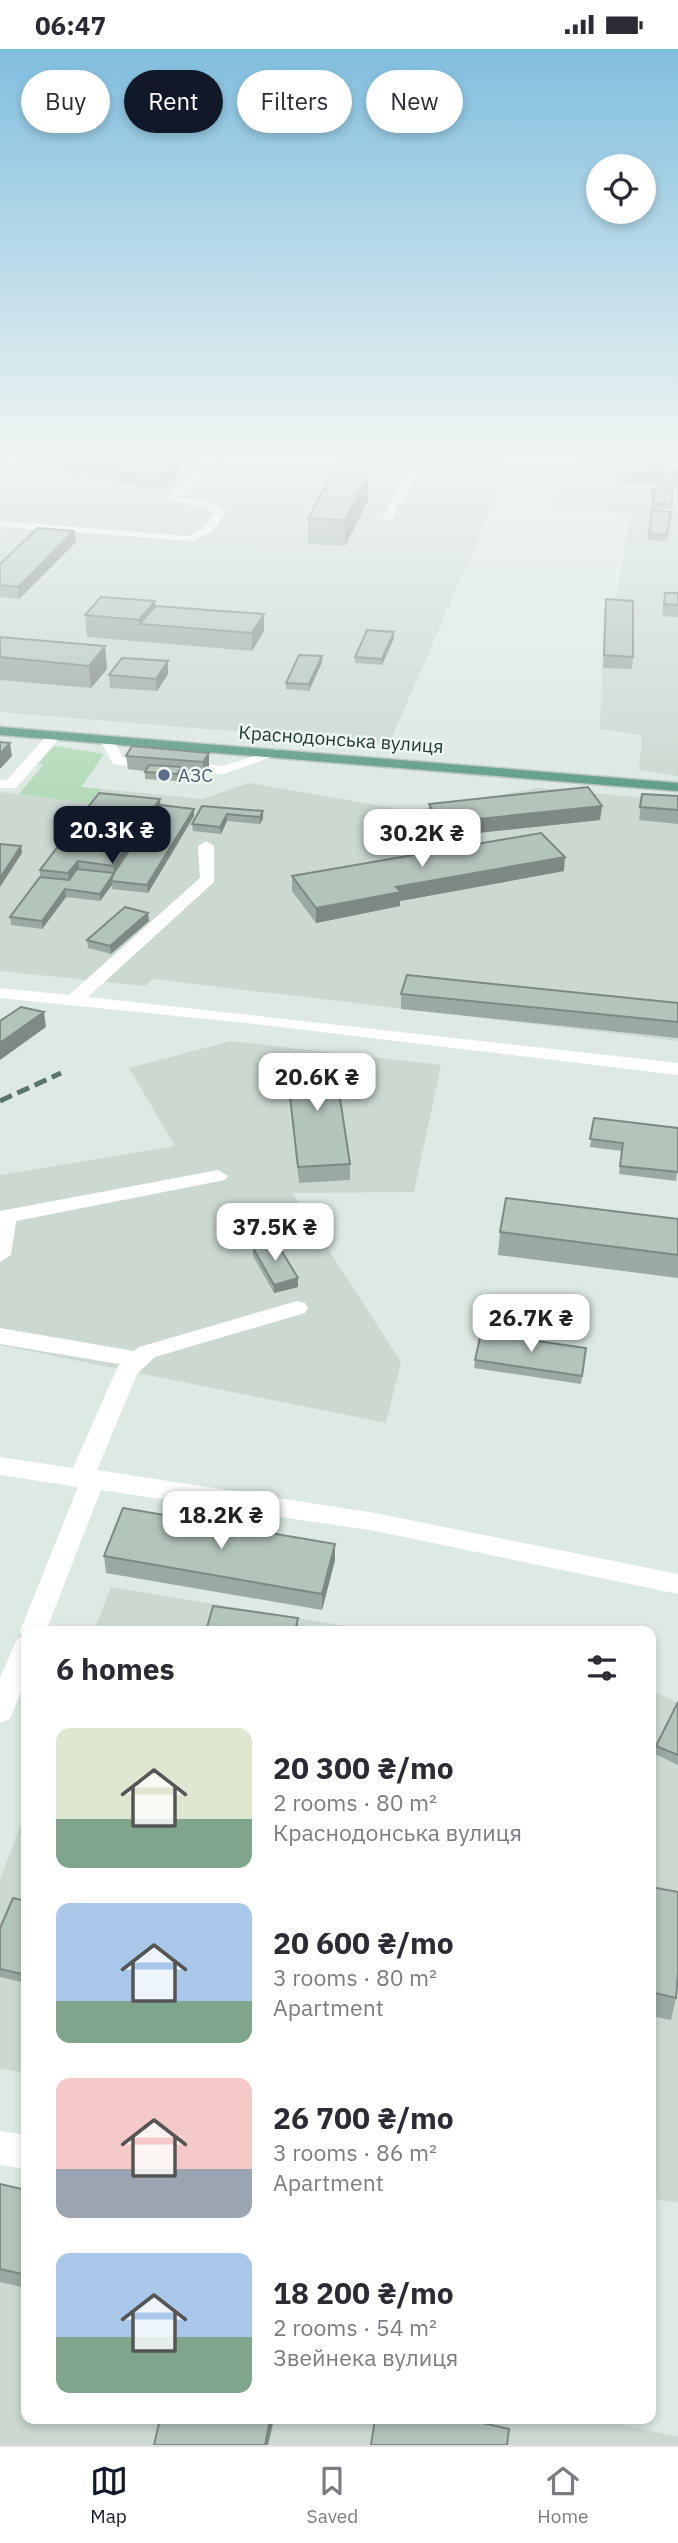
<!DOCTYPE html>
<meta charset="utf-8">
<style>
:root{--surface:#fff;--page:#f2f2f3;--text:#2b2b33;--muted:#7c7c81;--line:#e1e1e2;--accent:#111827}
body{margin:0;font-family:"IBM Plex Sans",sans-serif;background:var(--page);color:var(--text);height:100vh;display:flex;flex-direction:column;font-size:26px;white-space:nowrap}
*{box-sizing:border-box;margin:0}
p{font-size:23px;color:var(--muted)}
.icon{flex:none;width:38px;height:38px;fill:none;stroke:currentColor;stroke-width:2;stroke-linecap:round;stroke-linejoin:round}
.map{position:relative;flex:1;overflow:hidden}
.details{position:absolute;left:21px;top:1577px;width:635px;height:798px;display:flex;flex-direction:column;background:var(--surface);border-radius:14px;box-shadow:0 4px 10px #0003}
.details>*{flex:none}
.guide{position:absolute;left:21px;top:21px;width:637px;height:63px;display:flex;gap:14px}
.tools{position:absolute;left:586px;top:105px;display:grid;gap:14px}
.tools a{display:grid;place-items:center;width:70px;height:70px;border-radius:50%;background:var(--surface);box-shadow:0 4px 10px #0003;font-size:35px}
.price{position:absolute;translate:-50% -60px;padding:0 16px;border-radius:14px;background:#fff;color:#222;font-size:23px;line-height:46px;filter:drop-shadow(0 2px 4px #0008)}
.price::after{content:'';position:absolute;left:50%;top:42px;width:21px;height:16px;margin-left:-10px;background:inherit;clip-path:polygon(0 0,100% 0,50% 100%)}
.price.on{background:var(--accent);color:#fff}
ul{padding:0;list-style:none}
li{display:flex;align-items:center;gap:21px;height:175px;padding:0 35px}
li span{display:grid;place-items:center;flex:none;width:196px;height:140px;border-radius:14px;color:#555}
li>.icon{margin-inline-start:auto}
span .icon{width:84px;height:84px;fill:#fffc;stroke-width:1}
li b{font-size:30px}
h2{display:flex;justify-content:space-between;align-items:center;height:84px;padding:0 35px;font-size:30px}
.tag{padding:0 24px;border-radius:32px;background:var(--surface);box-shadow:0 4px 10px #0003;font-size:24px;line-height:63px}
.tag.on{background:var(--accent);color:#fff}
.status{display:flex;justify-content:space-between;align-items:center;height:49px;padding:0 35px;background:var(--surface);direction:ltr}
.status svg{height:19px;fill:currentColor}
.dock{display:flex;justify-content:space-around;align-items:center;height:98px;border-top:2px solid var(--line);background:var(--surface);font-size:19px;color:var(--muted)}
.dock a{display:grid;justify-items:center;gap:4px}
.dock .on{color:var(--accent)}
.map>svg:first-child{display:block}
.built{fill:#cbd9d1}
.green{fill:#b5dbbb}
.lines{fill:none;stroke-linecap:round;stroke-linejoin:round}
.major-casing{stroke:#bcc4c1;stroke-width:3}
.minor{fill:#fff;fill-rule:evenodd}
.major{fill:#619f88;fill-rule:evenodd}
.rail{stroke:#59756a;stroke-width:5;stroke-dasharray:13 6;stroke-linecap:butt}
.wall{fill:#9aa9a1}
.shaded-wall{fill:#7d8983}
.building{fill:#b3c4bb;stroke:#7d8983;stroke-width:2}
.service-dot{fill:#5c6f8a;stroke:#edf6f1;stroke-width:2.5}
.labels{text-anchor:middle;stroke-width:5;stroke-linejoin:round;paint-order:stroke}
.far-street-label{font-size:19px;fill:#1f392f;stroke:#edf6f1}
.far-service-label{font-size:19px;fill:#4e5e75;stroke:#edf6f1;text-anchor:start}
</style>
<div class="status"><b>06:47</b><svg viewBox="0 0 49 12"><path d="M0 12V9h3v3zM5 12V6h3v6zM10 12V3h3v9zM15 12V0h3v12zM26 1h20v11H26zM47 4h2v5h-2z"/></svg></div>
<div class="map">
<svg width="678" height="2396" viewBox="0 0 678 2396">
<rect width="100%" height="100%" fill="#dde9e3"/>
<path class="built" d="M0,405H515L389,695L0,663Z
M578,405H678V727L639,721L642,686L600,680L604,559L615,552L631,465L550,458Z
M249,734L410,762L538,739L678,752V992L153,930L145,937L0,922V743L84,753L101,740L202,750Z
M231,992L441,1016L414,1143L292,1144L401,1313L386,1374L0,1296V1126L175,1097L129,1019Z
M111,1538L375,1582H94Z
M651,1641L678,1654V2154L651,2149Z
M26,1761V2024L0,2019V1831Z
M0,2146L26,2151V2370H598L678,2388V2396H0Z"/>
<path class="green" d="M54,697L104,705L81,738L101,740L89,754L19,745L43,716L38,715Z"/>
<g class="lines">
<g class="major-casing">
<path id="major" d="M0,678L678,734V742L0,686Z"/>
</g>
<path class="minor" d="M19,405H30L0,431V423Z
M141,405L212,406L413,420L418,423L392,469L387,472L382,469L406,426L214,413L178,448L212,453L226,463L212,483L193,492L0,478V472L188,487L205,478L215,464L205,458L165,450L203,412Z
M50,683L62,686L16,739H0V731H7Z
M107,687L112,688L123,708L223,717L276,700L283,704L224,725L118,716L113,715L100,691Z
M206,792L214,797V833L88,948L678,1014V1026L255,975L0,949V939L69,946L200,829L198,797Z
M218,1121L228,1127L225,1131L16,1172L11,1206L0,1213V1162Z
M297,1252L305,1254L308,1259L305,1264L155,1308L137,1325L97,1421L375,1464L678,1525V1545L375,1482L101,1441L46,1582H26V1631L10,1670L0,1674V1629L17,1590L23,1588L20,1582L78,1438L0,1426V1408L73,1419L119,1315L0,1295V1279L134,1302L139,1298Z
M0,2082L26,2086V2120L0,2116Z"/>
<use href="#major" class="major"/>
<path class="rail" d="M0,1052L61,1024"/>
</g>
<path class="wall" d="M370,405H451L448,410Z
M641,405H667L664,418L640,416Z
M179,410L180,421L166,438L116,435L115,428L25,423L23,412Z
M678,421V438L622,434L623,424Z
M652,440L672,455V460H652Z
M368,452L345,497L308,495V469Z
M652,461L671,463L667,492L648,491Z
M74,482L76,493L19,550L0,548V515Z
M665,544H678V568L662,567Z
M606,550L633,608L632,620L603,619Z
M155,552V557L264,582L252,602L87,588L85,566Z
M0,588L105,597L107,620L91,639L0,631Z
M394,589L382,616L355,614V608Z
M168,612V625L157,642L110,639L109,626Z
M322,613L309,642L286,640V634Z
M209,704V717L204,726L182,725L178,732L145,730V722L128,720L126,707Z
M642,745L678,747V775L639,771Z
M160,750V756L194,760V767L148,844L112,840V836L100,852L66,848L42,880L11,876L10,868L40,828V821Z
M429,755L600,771L440,788L428,769Z
M202,757L263,769L260,775L227,772L221,785L193,782L192,775Z
M564,822L400,852V857L316,874L292,842V827Z
M149,872L111,905L88,899L87,891Z
M401,945L678,954V989L401,960Z
M286,1012L350,1115V1131L299,1134L287,1028Z
M594,1069L678,1117L676,1132L619,1125L622,1102L590,1098Z
M678,1170V1229L498,1206L500,1183Z
M253,1199L298,1229V1238L274,1244L253,1207Z
M586,1299L581,1335L474,1319L475,1311Z
M335,1495V1511L322,1561L106,1524L104,1507Z
M678,1653V1716L655,1705L656,1697Z
M651,1838L676,1949L671,1971L651,1967Z
M26,1852V1934L0,1928V1879Z
M0,2135L26,2141V2239L0,2233Z"/>
<path class="shaded-wall" d="M179,410L180,421L166,438L165,427Z
M368,427V452L345,497V471Z
M74,482L76,493L19,550L18,538Z
M155,552L156,574L140,575L139,571Z
M264,565V582L252,602V584Z
M394,583V589L382,616V610Z
M105,597L107,620L91,639L89,617Z
M322,607V613L309,642V635Z
M168,612V625L157,642L156,630Z
M10,694L12,707L0,720V705Z
M209,704V717L204,726L203,713Z
M182,718V725L178,732L177,725Z
M160,750L161,764L115,831L113,817Z
M602,757L600,771L440,788V774Z
M194,760V767L148,844L147,836Z
M263,762V769L260,775V768Z
M227,765V772L221,785L220,778Z
M21,797L22,804L0,838V829Z
M565,808L564,822L400,852V857L316,874V859L396,838Z
M78,812L80,826L70,839L68,824Z
M114,824L111,832L112,836L100,852V845Z
M65,840L66,848L42,880V872Z
M148,864L149,872L111,905L110,897Z
M44,963L46,978L0,1011V994Z
M298,1229V1238L274,1244V1236Z
M335,1495V1511L322,1561V1545Z
M298,1569V1582H295Z
M270,2370H274L268,2396H265Z"/>
<path class="building" d="M31,405H82L179,410L165,427L115,425L121,418L23,412Z
M641,405H666L665,407Z
M624,418L678,421V427L623,424Z
M333,425L368,427L345,471L308,469Z
M652,440L672,441V455L653,454Z
M652,461L671,463L667,486L649,485Z
M38,479L74,482L18,538L0,536V515Z
M665,544H678V556L664,555Z
M101,548L155,552L139,571L85,566Z
M606,550L633,552V608L604,606Z
M155,557L264,565L252,584L140,575Z
M367,581L394,583L382,610L355,608Z
M0,588L105,597L89,617L0,608Z
M299,606L322,607L309,635L286,634Z
M122,609L168,612L156,630L109,626Z
M0,693L10,694L0,705Z
M132,697L209,704L203,713L126,707Z
M149,716L182,718L177,725L145,723Z
M588,738L602,757L440,774L429,755Z
M99,744L160,750L113,817L78,812L68,824L40,821Z
M642,745L678,747V761L640,758Z
M160,756L194,760L147,836L111,832L114,824L100,845L65,840L42,872L10,868L40,828L69,831L77,820L114,824Z
M202,757L263,762L260,768L227,765L220,778L192,775Z
M541,784L565,808L396,838L401,843L316,859L292,827Z
M0,795L21,797L0,829Z
M125,858L148,864L110,897L87,891Z
M407,926L678,954V973L401,945Z
M21,958L44,963L0,994V972Z
M334,1010L350,1115L298,1118L286,1012Z
M594,1069L678,1079V1123L620,1117L623,1094L590,1090Z
M506,1149L678,1170V1206L500,1183Z
M276,1193L298,1229L274,1236L253,1199Z
M481,1284L586,1299L582,1327L475,1311Z
M123,1459L335,1495L322,1545L104,1507Z
M213,1557L298,1569L295,1582H206Z
M678,1653V1706L656,1697Z
M651,1838L678,1843V1923L676,1949L651,1943Z
M13,1849L26,1852V1926L0,1920V1879Z
M0,2135L26,2141V2226L0,2220Z
M160,2370H270L265,2396H154Z
M375,2370H466L509,2380L507,2396H371Z"/>
<linearGradient id="sky" x2="0" y2="1"><stop stop-color="#80bede"/><stop offset="0.55" stop-color="#f0f5f2"/><stop offset="1" stop-color="#f0f5f2" stop-opacity="0"/></linearGradient>
<rect width="678" height="740" fill="url(#sky)"/>
<circle class="service-dot" cx="164" cy="726" r="7"/>
<g class="labels">
<g class="far-street-label">
<text transform="translate(341 690) rotate(4)" y="7">Краснодонська вулиця</text>
</g>
<g class="far-service-label">
<text x="178" y="733">АЗС</text>
</g>
</g>
</svg>
<div class="tools">
<a><svg class="icon" aria-label="locate" viewBox="0 0 24 24"><circle cx="12" cy="12" r="6"/><path d="M12 2v4M12 18v4M2 12h4M18 12h4"/></svg></a>
</div>
<b class="price on" style="left:112px;top:817px">20.3K ₴</b>
<b class="price" style="left:422px;top:820px">30.2K ₴</b>
<b class="price" style="left:317px;top:1064px">20.6K ₴</b>
<b class="price" style="left:275px;top:1214px">37.5K ₴</b>
<b class="price" style="left:531px;top:1305px">26.7K ₴</b>
<b class="price" style="left:221px;top:1502px">18.2K ₴</b>
<div class="guide">
<a class="tag">Buy</a>
<a class="tag on">Rent</a>
<a class="tag">Filters</a>
<a class="tag">New</a>
</div>
<section class="details">
<h2>6 homes<svg class="icon" aria-label="filters" viewBox="0 0 24 24"><path d="M4 7h16M4 17h16"/><circle cx="9" cy="7" r="2"/><circle cx="15" cy="17" r="2"/></svg></h2>
<ul>
<li><span style="background:linear-gradient(#dfe7d0 65%,#7fa58c 0)"><svg class="icon" aria-label="home" viewBox="0 0 24 24"><path d="M3 11l9-7 9 7M6 9v11h12V9"/></svg></span><div><b>20 300 ₴/mo</b><p>2 rooms · 80 m²</p><p>Краснодонська вулиця</p></div></li>
<li><span style="background:linear-gradient(#a9c7e8 70%,#7fa58c 0)"><svg class="icon" aria-label="home" viewBox="0 0 24 24"><path d="M3 11l9-7 9 7M6 9v11h12V9"/></svg></span><div><b>20 600 ₴/mo</b><p>3 rooms · 80 m²</p><p>Apartment</p></div></li>
<li><span style="background:linear-gradient(#f6c9c9 65%,#9aa5b1 0)"><svg class="icon" aria-label="home" viewBox="0 0 24 24"><path d="M3 11l9-7 9 7M6 9v11h12V9"/></svg></span><div><b>26 700 ₴/mo</b><p>3 rooms · 86 m²</p><p>Apartment</p></div></li>
<li><span style="background:linear-gradient(#a9c7e8 60%,#7fa58c 0)"><svg class="icon" aria-label="home" viewBox="0 0 24 24"><path d="M3 11l9-7 9 7M6 9v11h12V9"/></svg></span><div><b>18 200 ₴/mo</b><p>2 rooms · 54 m²</p><p>Звейнека вулиця</p></div></li>
</ul>
</section>
</div>
<nav class="dock">
<a class="on"><svg class="icon" aria-label="map" viewBox="0 0 24 24"><path d="M3 6l6-2 6 2 6-2v14l-6 2-6-2-6 2zM9 4v14M15 6v14"/></svg>Map</a>
<a><svg class="icon" aria-label="saved" viewBox="0 0 24 24"><path d="M7 4h10v16l-5-4-5 4z"/></svg>Saved</a>
<a><svg class="icon" aria-label="home" viewBox="0 0 24 24"><path d="M3 11l9-7 9 7M6 9v11h12V9"/></svg>Home</a>
</nav>
